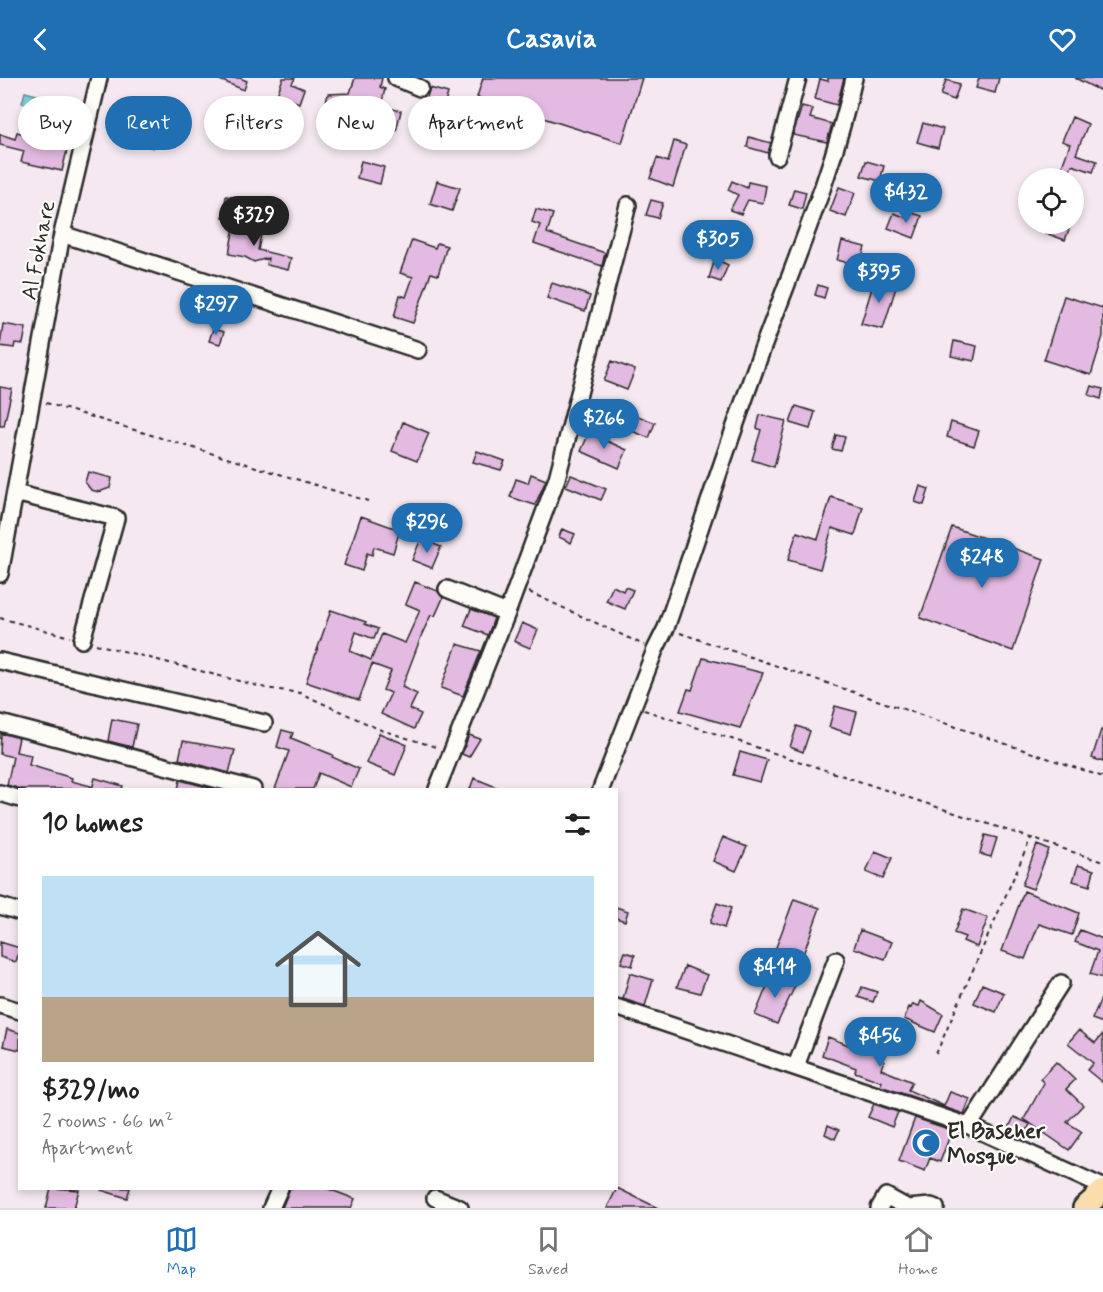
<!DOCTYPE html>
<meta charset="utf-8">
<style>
:root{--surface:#fff;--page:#f6f6f6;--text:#222;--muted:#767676;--line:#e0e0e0;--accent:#1f6fb2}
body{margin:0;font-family:Mynerve,sans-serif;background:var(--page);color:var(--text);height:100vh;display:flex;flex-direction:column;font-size:22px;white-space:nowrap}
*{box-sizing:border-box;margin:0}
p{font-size:20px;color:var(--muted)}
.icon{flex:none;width:33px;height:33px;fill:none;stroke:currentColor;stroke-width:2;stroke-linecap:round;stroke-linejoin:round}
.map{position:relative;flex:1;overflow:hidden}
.details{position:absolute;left:18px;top:710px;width:600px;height:402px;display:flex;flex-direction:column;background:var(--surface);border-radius:0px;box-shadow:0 3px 9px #0003}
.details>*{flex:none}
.top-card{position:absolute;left:18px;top:18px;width:600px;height:54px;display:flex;gap:12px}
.controls{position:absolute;left:1018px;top:90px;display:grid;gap:12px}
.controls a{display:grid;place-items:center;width:66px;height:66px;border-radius:50%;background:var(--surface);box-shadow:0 3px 9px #0003;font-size:30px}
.price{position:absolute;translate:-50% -51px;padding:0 14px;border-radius:21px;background:var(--accent);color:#fff;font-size:20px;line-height:39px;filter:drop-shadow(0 2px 3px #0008)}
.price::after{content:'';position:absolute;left:50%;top:36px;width:18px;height:14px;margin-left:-9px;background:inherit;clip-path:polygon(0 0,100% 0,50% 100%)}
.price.current{background:#222;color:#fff}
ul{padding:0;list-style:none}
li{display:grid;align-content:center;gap:12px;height:318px;padding:0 24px}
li+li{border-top:2px solid var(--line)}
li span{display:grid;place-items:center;height:186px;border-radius:0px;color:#555}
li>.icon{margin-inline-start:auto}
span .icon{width:108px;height:108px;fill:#fffc;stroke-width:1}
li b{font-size:26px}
h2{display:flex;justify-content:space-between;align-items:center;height:72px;padding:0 24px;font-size:26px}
.pill{padding:0 21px;border-radius:27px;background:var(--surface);box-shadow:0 3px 9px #0003;font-size:21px;line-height:54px}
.pill.current{background:var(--accent);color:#fff}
header{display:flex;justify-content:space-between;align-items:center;height:78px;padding:0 24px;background:var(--accent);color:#fff;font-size:27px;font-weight:800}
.tab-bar{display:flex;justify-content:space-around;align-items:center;height:84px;border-top:2px solid var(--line);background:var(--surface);font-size:16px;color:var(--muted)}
.tab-bar a{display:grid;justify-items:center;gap:3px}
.tab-bar .current{color:var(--accent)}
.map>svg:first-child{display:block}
.water{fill:#7ecfd6;stroke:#5d8d92;stroke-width:1.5}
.building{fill:#e3bae1;stroke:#2b2b2b;stroke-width:1.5}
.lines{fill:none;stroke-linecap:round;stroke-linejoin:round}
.minor-casing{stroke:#2b2b2b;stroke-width:20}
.highway-casing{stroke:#2b2b2b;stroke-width:26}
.path{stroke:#2b2b2b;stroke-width:2;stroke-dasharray:4.5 4.5;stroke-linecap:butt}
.minor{stroke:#fdfcf7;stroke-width:15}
.highway{stroke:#faddab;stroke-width:21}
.labels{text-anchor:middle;stroke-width:4.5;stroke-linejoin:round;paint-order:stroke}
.street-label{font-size:22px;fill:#2b2b2b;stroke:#fdfcf7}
.poi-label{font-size:22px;font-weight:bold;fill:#2b2b2b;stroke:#fdfcf7;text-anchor:start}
</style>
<header><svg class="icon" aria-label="back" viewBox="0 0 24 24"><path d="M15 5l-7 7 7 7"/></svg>Casavia<svg class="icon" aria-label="heart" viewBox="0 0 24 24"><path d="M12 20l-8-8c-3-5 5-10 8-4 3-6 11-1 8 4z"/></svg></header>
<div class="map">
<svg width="1103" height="1130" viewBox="0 0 1103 1130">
<rect width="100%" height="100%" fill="#f5e8f0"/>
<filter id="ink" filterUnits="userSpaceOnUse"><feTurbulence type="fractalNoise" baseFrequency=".0167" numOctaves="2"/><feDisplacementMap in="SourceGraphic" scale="12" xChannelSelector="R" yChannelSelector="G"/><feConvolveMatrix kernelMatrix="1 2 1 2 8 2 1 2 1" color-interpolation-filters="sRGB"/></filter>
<g filter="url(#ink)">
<path class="water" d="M25,14L68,25L65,35L22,25Z
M122,48L157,60L153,70L119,58Z"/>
<path class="building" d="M215,0H240L247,3L244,12Z
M283,0H295L292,6L304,11L299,25L277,17Z
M355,0H382L380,9L385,11L381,28L401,33L396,53L330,36V33L324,32L328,16L350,15Z
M483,0H642L622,65L477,19Z
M828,0H844L837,27L815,21L820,1L828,3Z
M979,0H999L995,15L976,10Z
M1075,0H1103V14Z
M946,2L960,6L954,22L941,17Z
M430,10L448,15L441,39L422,34Z
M802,28L813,31L810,40L832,46L827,64L793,57Z
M1072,39L1088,46L1076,76L1097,83L1093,94L1072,87L1067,100L1059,97L1070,66L1062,63Z
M923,45L943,51L938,70L917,64Z
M17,54L68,68L62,93L21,84L24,73L0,67V56L15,61Z
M749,59L771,65L768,75L747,69Z
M674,63L686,67L673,109L650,100L657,80L668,84Z
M361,83L384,89L380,106L357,100Z
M866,83L884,88L880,103L861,98Z
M437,103L460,110L452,133L430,126Z
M732,103L747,110L748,104L766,108L763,125L748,122L741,136L730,132L738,117L728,112Z
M839,109L855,115L846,139L830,133Z
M794,111L806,114L802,131L789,127Z
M226,118L246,121L243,142L223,139Z
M651,122L663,125L658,140L646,137Z
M536,131L553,136L547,155L605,175L602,188L534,165L540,147L532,144Z
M894,135L910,141L912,135L922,138L914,160L888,150Z
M235,143L253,147L252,155L261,157L258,172L291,180L288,192L267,187L268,180L254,184L245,179L229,176Z
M1048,146H1071L1065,162L1045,155Z
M412,162L435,170L437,165L447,168L438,197L431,195L413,245L394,239L400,217L406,219L413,199L400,195Z
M842,163L865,169L860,188L837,182Z
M715,181L728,187L721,204L709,200Z
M897,181L907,184L903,195L893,191Z
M875,200L897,206L883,251L861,246Z
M552,205L590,218L585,233L547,220Z
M818,207L827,210L824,220L815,217Z
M1064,218L1103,230V258L1091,297L1044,282Z
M3,246L26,250L23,266L15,265L14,270L0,268Z
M213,251L224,254L220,266L209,263Z
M954,263L977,268L974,283L951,278Z
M612,283L635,292L627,312L604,303Z
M1092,308L1103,311L1101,321L1089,317Z
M0,309L12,311L4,348H0Z
M614,328L655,345L649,360L608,343Z
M796,328L815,334L810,351L790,345Z
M760,337L786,343L774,389L752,382L761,352L757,350Z
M403,344L429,355L417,383L392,373Z
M951,344L979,353L974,368L947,359Z
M589,355L627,372L619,390L581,373Z
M836,357L845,359L841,373L832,371Z
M477,373L505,383L501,392L473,384Z
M88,394L112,400L110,410L99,414L91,412L85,404Z
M531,396L546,402L535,427L510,419L516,401L528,405Z
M571,397L606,411L601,422L566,408Z
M920,408L929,411L924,427L915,424Z
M831,419L863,429L855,457L832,450L820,491L788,482L797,454L818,461Z
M361,438L400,452L393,475L374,469L372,477L367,475L362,493L344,487Z
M952,449L1044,481L1013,573L920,540Z
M562,451L575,456L571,465L559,459Z
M421,461L441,469L432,490L412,482Z
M415,504L438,513L443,520L435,538L431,537L422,556L402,609L417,616L410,631L421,636L414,651L381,636L391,615L383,612L391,593L372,586L359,622L306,604L331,532L366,544L365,546L378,551L374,561L356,554L350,573L371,582L382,556L405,565L420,532L406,526Z
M613,508L623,513L625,509L633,512L625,531L606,523Z
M471,531L494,540L488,557L464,548Z
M522,545L538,552L530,570L514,563Z
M457,566L481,573L463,618L441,610Z
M703,580L763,595L740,650L680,633L688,611L692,612Z
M835,628L857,634L851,656L829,649Z
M112,641L137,646L132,669L108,663Z
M797,648L810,653L803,674L790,669Z
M282,652L293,655L291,660L333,677L332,679L359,691L351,709L319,695L313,711H275L289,673L277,669Z
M1101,652H1103V684L1092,680Z
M1,655L19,660L16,674L31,677L29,687L72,700L71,703L91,708L90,711H21L7,707L13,679L0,676Z
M379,655L407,667L395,697L366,685Z
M469,657L480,661L469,679L462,676Z
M183,663L235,672L229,695L179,681Z
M740,674L767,682L760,704L733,697Z
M95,700L123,708L122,711H92Z
M474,700L501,711H470Z
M180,702L214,711H178Z
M985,757L997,760L991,779L980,776Z
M723,759L747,769L736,793L713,783Z
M1037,767L1049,772L1033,811L1022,807Z
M875,773L892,780L883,801L866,794Z
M1078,787L1094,792L1090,808L1073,803Z
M1024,813L1079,835L1072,857L1039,846L1025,881L1002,873Z
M794,821L820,830L801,882L775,872Z
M717,825L731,830L724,850L710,845Z
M616,829L628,833L625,843L616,840Z
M963,831L988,840L977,869L963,863L965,859L954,855Z
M860,852L892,864L885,881L854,870Z
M1080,852L1103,861V900L1090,896L1098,873L1075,864Z
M0,864L20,870L16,884L0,879Z
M625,874L635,877L632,888L621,885Z
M685,888L707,897L700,915L677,909Z
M630,895L653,902L645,928L623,921Z
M772,896L796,906L777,946L755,937Z
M982,906L1004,915L996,934L974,925Z
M862,909L877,914L873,924L858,919Z
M1103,916V945L1092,941Z
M921,923L943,936L935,954L904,941L909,929L911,930L913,926L919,928Z
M858,948L872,953L867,969L886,976L881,991L912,1004L908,1012L944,1028L950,1014L970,1021L964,1036L880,1008L882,1004L855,994L856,990L822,977L828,959L851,968Z
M7,951L20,955V972L3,968Z
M1079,952L1095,965L1103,956V1005L1087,992L1093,985L1068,965Z
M1056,984L1075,1002L1066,1011L1083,1027L1067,1044L1082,1054L1069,1072L1024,1041L1044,1005L1040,1001Z
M874,1026L898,1034L892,1049L868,1039Z
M1014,1039L1030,1046L1023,1061L1007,1054Z
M915,1040L952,1052L940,1084L930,1080L925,1093L899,1083Z
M828,1047L839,1052L835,1061L825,1056Z
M51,1110L79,1112L74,1130H46Z
M102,1110H130L127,1120L101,1112Z
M290,1110H326L355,1121L351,1130H282Z
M617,1110L658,1130H607Z"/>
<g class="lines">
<g class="minor-casing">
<path id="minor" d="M396,0L420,10
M777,78L798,0
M62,156L418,272
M15,415L116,440L82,562
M0,496L62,156L99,0
M447,511L507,535
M0,583L264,645
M0,645L253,711
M437,711L507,535L557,400L628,127
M601,711L655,572L666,550C697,460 727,369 759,280C793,187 833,96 854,0
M0,715L20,721
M0,828L20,834
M0,927L20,933
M616,929L969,1048L1103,1109
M796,988L836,882
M969,1048L1061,905
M435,1120L460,1130
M271,1130L280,1110
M879,1130L886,1118L908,1130L931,1128L936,1130"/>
</g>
<g class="highway-casing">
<path id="highway" d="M1084,1130L1103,1113"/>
</g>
<path class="path" d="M46,325L368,423
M529,514L644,567
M0,540L70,559
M680,555L1103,699
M96,566L266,610L300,615L381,652L439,670
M644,632L1103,784
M936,976L1031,760"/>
<use href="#minor" class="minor"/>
<use href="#highway" class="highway"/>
</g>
</g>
<defs>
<g id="mosque-disc" transform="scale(1.5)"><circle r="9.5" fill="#1f6fb2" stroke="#fdfcf7"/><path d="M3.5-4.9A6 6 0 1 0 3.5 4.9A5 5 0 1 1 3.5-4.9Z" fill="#fff"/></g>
</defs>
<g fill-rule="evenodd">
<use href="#mosque-disc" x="926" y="1065"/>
</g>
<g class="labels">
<g class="street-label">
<text transform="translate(37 172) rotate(-79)" y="8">Al Fokhare</text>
</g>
<g class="poi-label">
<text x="947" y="1060">El Baseher<tspan x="947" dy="25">Mosque</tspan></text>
</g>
</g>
</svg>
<div class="controls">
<a><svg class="icon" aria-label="locate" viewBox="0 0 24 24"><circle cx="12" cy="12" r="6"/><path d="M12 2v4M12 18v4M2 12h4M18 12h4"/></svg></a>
</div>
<b class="price" style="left:906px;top:146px">$432</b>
<b class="price current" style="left:254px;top:169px">$329</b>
<b class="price" style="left:718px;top:193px">$305</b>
<b class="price" style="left:879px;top:226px">$395</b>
<b class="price" style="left:216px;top:258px">$297</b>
<b class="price" style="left:604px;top:372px">$266</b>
<b class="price" style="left:427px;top:476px">$296</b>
<b class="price" style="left:982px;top:511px">$248</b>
<b class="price" style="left:775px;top:921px">$414</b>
<b class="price" style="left:880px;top:990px">$456</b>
<div class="top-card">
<a class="pill">Buy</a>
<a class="pill current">Rent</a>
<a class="pill">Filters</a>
<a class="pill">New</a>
<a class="pill">Apartment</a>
</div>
<section class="details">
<h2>10 homes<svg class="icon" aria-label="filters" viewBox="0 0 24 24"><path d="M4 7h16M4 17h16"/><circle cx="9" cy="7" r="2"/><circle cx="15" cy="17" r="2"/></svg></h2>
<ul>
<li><span style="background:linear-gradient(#bfe0f5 65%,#b9a48a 0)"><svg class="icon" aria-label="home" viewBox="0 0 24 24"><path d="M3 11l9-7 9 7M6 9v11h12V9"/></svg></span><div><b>$329/mo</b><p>2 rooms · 66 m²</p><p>Apartment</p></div></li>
</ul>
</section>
</div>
<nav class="tab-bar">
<a class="current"><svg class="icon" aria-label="map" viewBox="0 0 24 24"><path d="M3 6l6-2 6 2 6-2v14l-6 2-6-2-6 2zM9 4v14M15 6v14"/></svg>Map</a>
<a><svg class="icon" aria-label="saved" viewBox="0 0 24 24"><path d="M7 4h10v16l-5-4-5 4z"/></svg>Saved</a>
<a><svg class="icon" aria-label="home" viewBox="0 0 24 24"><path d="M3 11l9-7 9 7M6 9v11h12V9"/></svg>Home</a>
</nav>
